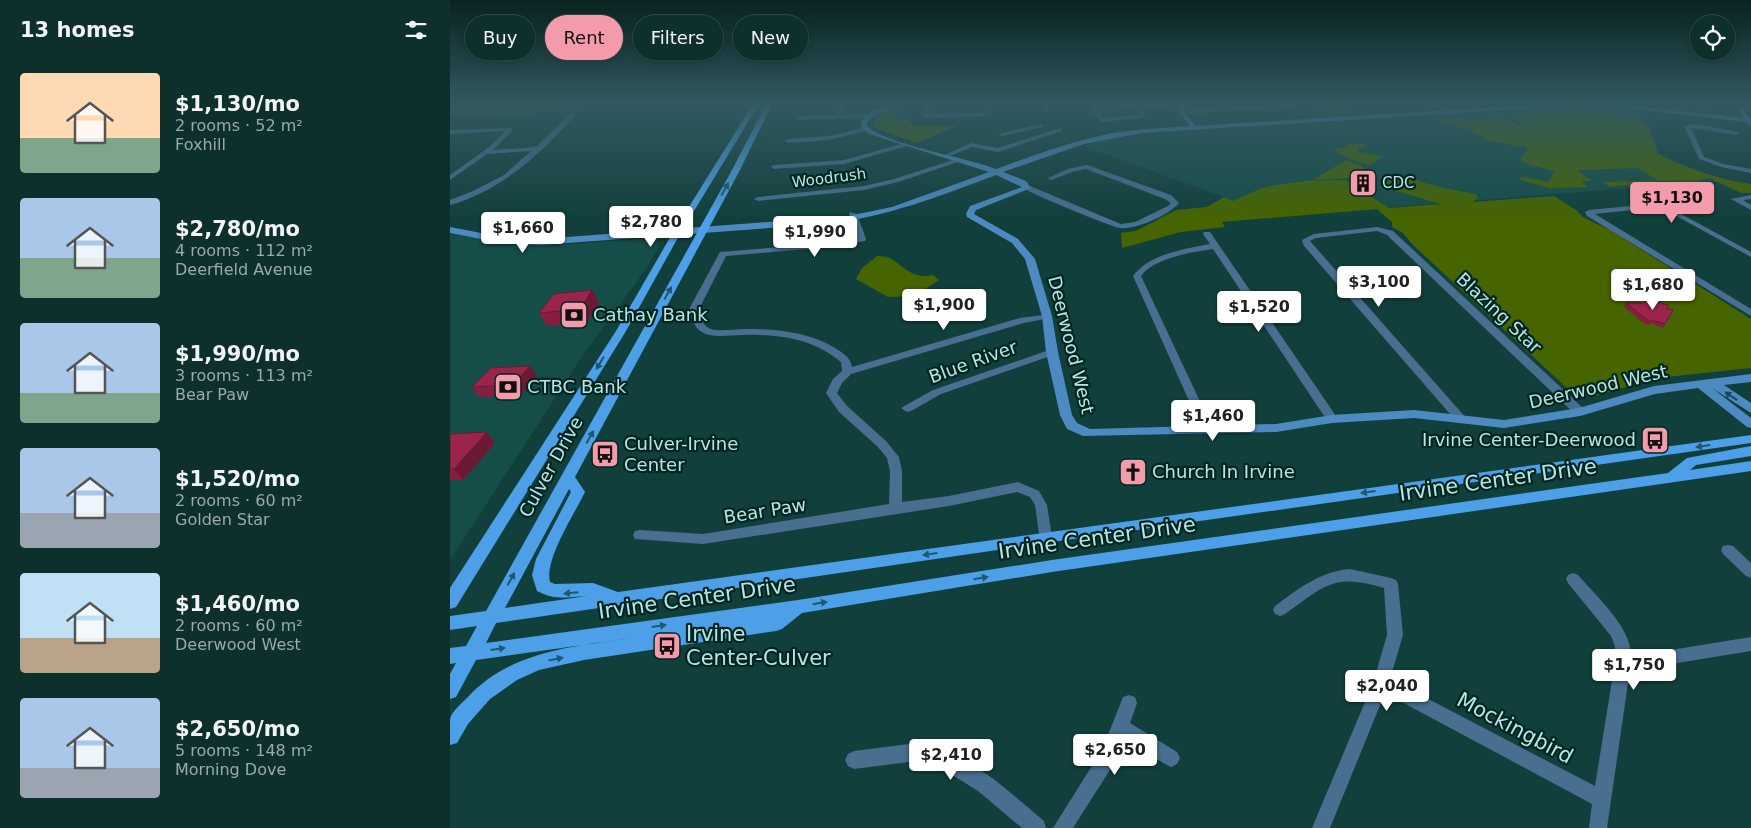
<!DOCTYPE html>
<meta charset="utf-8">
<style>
:root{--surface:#0d302d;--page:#163835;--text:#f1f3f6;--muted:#9aa9aa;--line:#2d4b49;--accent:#f39aab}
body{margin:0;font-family:"DejaVu Sans",sans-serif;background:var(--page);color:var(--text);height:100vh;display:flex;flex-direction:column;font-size:19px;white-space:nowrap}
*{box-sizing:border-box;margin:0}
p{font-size:16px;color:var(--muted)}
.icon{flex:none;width:28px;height:28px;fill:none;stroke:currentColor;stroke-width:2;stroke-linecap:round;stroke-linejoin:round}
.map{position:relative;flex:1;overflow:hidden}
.drawer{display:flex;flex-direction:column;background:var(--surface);width:450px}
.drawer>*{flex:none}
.hud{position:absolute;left:15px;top:15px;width:475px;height:45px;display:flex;gap:10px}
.buttons{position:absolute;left:1240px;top:15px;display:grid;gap:10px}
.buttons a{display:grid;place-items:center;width:45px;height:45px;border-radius:50%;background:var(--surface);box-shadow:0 2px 12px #0003,0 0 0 1px var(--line);font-size:25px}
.price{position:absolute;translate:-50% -42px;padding:0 11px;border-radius:5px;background:#fff;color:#222;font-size:16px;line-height:32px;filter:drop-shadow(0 1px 2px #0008)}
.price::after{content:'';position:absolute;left:50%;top:30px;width:15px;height:11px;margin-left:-8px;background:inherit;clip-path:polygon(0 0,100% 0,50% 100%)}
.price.current{background:var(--accent);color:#111}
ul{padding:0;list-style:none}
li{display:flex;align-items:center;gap:15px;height:125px;padding:0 20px}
li span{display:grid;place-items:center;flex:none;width:140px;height:100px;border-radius:5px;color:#555}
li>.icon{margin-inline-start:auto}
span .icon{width:60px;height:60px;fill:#fffc;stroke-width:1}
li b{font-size:21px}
h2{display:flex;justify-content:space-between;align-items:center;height:60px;padding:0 20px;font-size:21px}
.chip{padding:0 18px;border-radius:22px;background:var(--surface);box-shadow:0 2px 12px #0003,0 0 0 1px var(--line);font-size:18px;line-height:45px}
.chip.current{background:var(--accent);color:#111}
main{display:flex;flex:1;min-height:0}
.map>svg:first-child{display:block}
.built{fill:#154d49}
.green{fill:#466400}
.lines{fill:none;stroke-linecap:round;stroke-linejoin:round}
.street{fill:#486e90;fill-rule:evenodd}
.secondary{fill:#4c8ac1;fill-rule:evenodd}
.primary{fill:#4da0e7;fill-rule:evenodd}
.wall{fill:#851f40}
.shaded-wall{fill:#6c1934}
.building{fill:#9b244a;stroke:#6c1934}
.oneway{fill:#1f5771}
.oneway2{fill:#1b495a}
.labels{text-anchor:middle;stroke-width:4.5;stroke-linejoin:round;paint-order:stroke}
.far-street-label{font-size:15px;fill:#bce4df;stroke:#002623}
.far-poi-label{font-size:15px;fill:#bce4df;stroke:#002623;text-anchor:start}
.street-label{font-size:18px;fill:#bce4df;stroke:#002623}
.poi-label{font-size:18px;fill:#bce4df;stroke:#002623;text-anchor:start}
.near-street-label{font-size:21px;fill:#bce4df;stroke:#002623}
.near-poi-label{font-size:21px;fill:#bce4df;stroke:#002623;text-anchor:start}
</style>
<main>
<section class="drawer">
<h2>13 homes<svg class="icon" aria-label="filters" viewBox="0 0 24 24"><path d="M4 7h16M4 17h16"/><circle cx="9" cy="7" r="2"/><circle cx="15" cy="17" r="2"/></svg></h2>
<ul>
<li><span style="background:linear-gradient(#ffd9b3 65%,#7fa58c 0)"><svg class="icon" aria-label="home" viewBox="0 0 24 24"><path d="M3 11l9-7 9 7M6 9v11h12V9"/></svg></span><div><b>$1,130/mo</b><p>2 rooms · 52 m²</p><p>Foxhill</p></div></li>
<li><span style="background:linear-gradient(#a9c7e8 60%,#7fa58c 0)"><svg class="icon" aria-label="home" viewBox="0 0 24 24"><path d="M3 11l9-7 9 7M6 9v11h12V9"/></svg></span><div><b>$2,780/mo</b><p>4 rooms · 112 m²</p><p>Deerfield Avenue</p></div></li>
<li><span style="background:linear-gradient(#a9c7e8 70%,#7fa58c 0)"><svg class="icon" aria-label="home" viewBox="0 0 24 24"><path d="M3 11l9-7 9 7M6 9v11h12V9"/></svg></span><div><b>$1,990/mo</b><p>3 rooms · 113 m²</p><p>Bear Paw</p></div></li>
<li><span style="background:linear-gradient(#a9c7e8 65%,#9aa5b1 0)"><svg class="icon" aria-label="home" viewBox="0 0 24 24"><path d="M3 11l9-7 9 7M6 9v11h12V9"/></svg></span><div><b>$1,520/mo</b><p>2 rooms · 60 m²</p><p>Golden Star</p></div></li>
<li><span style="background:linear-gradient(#bfe0f5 65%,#b9a48a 0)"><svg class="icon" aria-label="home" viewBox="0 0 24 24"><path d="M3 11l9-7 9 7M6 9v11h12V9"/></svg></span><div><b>$1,460/mo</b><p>2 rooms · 60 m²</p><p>Deerwood West</p></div></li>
<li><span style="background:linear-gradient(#a9c7e8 70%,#9aa5b1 0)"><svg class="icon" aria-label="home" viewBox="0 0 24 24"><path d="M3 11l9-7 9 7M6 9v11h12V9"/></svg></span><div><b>$2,650/mo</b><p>5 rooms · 148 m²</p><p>Morning Dove</p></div></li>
</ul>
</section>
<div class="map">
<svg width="1301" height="828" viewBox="0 0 1301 828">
<rect width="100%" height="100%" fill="#11403c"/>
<path class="built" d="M1146,107L1195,110L1210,154L1266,181L805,218L802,211L774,197L634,146L652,140L696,133L1100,108Z
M0,234L63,244H120L191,239L204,240L208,242L209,247L193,273L133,355L0,560Z"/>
<path class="green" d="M0,104H132L125,109L113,111L0,116Z
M860,104H896L893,106L903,113L876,115Z
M448,107L446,119H460L459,122L465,126L509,125L467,143L427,129L424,123L426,118L431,114Z
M1124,107H1147L1156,115V112L1191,117L1194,125H1198L1208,154C1240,169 1266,179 1301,184V193H1291L1259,178L1243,182L1209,181L1160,187L1153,182L1207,180L1188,168L1127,170L1142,181H1131L1138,187L1099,188L1074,181L1067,178L1075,177L1098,182L1105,171L1079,165L1070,160L1078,148L1035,140L1031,139L1034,138C1017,127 996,125 978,116L996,119H1024L1047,116L1052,117L1069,126L1073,125L1061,116L1063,115H1088L1082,109Z
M900,143L915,144L916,146L907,149L910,152L933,156L920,165L902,160L883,150L896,147Z
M896,160L912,166L915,170L903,178L863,180Z
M950,175L985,186L1025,194L1028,197L1023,202L1104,196L1126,210L1133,217L1160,230L1301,319V368L1207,378L1142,397L1130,395L1120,391L963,245L953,233L942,227V222L927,209L772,222L775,227L731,232L672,248L671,233L686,231L726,210L757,207L774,197L783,201L812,188L826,185L855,181L895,180L939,208L990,204L931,186L946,176Z
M427,256C451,255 454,281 483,275L489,280L465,296L438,297L406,279L412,268Z"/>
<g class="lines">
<path class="street" d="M392,104H397L391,115L420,113L423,115L420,117L350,120L347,118L350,116L385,115Z
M427,104H434L441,107L438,109Z
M474,104H480L479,114L535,112L532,104H537L541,114L538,116L476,118L473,116Z
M593,104H597L599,112H595Z
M704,104L735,107L732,109L692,107L696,117L652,122L639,108L642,106ZM686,107L690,115L654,118L646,109Z
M847,104L845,107L731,114L728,112L731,110Z
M1249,104H1253L1257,110H1253Z
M1294,105L1301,106V110L1292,108Z
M122,112L127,113C93,152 51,191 0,205V200L23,191L54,175L81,151L37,154L0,180V175L38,148L55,131L0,134V130L60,128L62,129V131L43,150L86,147Z
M591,124L594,126L593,127L552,136L549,134Z
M1246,124L1288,132L1289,133L1286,135L1241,128L1254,157L1274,164L1301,169V173L1271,167L1249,159L1234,126Z
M417,127L420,129L419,130L379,140L338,143L335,141L338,139L379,136Z
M610,128L612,129V131L548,152L522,147L497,157L492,156L521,143L548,148Z
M455,143L458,145L457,146L394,164L324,169L321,167L324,165L394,160Z
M509,158L512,160L511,161L448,182L414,190L308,201L304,199L308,197L414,186L444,179Z
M637,165L721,195L729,203C719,215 686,230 670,228C661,227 580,193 573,188L580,186L671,224L685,222L718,206L721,203L715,199L636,169L622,172L601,180L598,178L618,169Z
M1301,195V199L1293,200L1301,205V210L1281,199Z
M1211,203L1301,252V257L1210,207L1145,214L1301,309V316L1137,216L1135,212L1139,210Z
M400,212L407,214L416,239L415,241L369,248L276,256L248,311C251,318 253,326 261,329C271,332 285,329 296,329C327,329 358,332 385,348C393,353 401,358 402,367L570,318L600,314V318L574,323L401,374L392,383L387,393L397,406L436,441L449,457L452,471V502L499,496L568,482L589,491L597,505L602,537L600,541L595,542L590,541L585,505L580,497L567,492L499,506L253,544L185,539L183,535L185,531L190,530L253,534L439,504L440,471L437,458L428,447L389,412L376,393L383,379L392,371L391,362C362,338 328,334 292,335C279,335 262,339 250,331C244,326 241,318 238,311L270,252L369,244L407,237L399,214Z
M927,227L943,231L1134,409L1136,412L1134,415H1126L937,235L927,231L866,238L860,241L1017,419L1011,423L1007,422L854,246L852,240L864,234Z
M754,232H760L886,416L888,419L886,422H878L763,249C742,252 704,258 691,276L763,429L757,433L753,432L683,276C699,254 734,249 760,244L753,234Z
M602,349L606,350L607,352L606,354L491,394L461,411L457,412L451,408L483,390Z
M1278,545L1283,546L1301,563V578L1296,576L1273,554L1271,550L1273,546Z
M900,569L941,578L946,580L948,584L953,635L940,679L1145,786L1165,662V647L1161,636L1118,583L1116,579L1118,575L1123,573L1128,575C1146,596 1181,627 1181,655L1196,654L1301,637V651L1196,668L1180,669L1157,828H1139L1142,804L935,693L880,828H862L923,683L937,635L934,588C883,573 876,585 835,614L830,616L825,614L823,610L825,606C848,589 871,571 900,569Z
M679,695L685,697L687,703L680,723L727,752L730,758L727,764L721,767L715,764L674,738L665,762L623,828H603L652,750L673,697Z
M459,744C513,745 555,789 594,821L596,828H572L528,791L488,766L477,763L459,762L404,769L398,766L395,760L398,754L404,751Z"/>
<path class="secondary" d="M447,104H455C442,111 428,110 417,122V126C437,145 516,157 546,169C584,155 623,141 663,133C689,129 714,128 740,126L728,112L732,104H738L734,112L746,126L1097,104H1168L1294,118L1288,109L1292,106H1296L1294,109L1301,119V126L1297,122L1165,107L1118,106L692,133L634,144L553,172L576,181L581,188L526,210L524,214L568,239L585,259L602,316L608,352L622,415L627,423L640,429L826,424L882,415L964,410L1054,420L1129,408L1204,386L1301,374V382L1274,385L1301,403V413L1262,388L1301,418V428L1297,427L1248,388L1205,394L1130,416L1054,428L964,418L882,423L826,432L633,436L617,429L610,415L596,352L592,316L575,259L562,243L517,217L516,214L520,206L572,187L546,175C489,196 435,218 374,224L90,245L52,243L0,233V227L52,237L90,239L398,216L442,207L539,172L419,134L411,126C411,110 435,107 447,104Z"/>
<path class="primary" d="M303,104H309L230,234L176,331L6,607L0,609V588L166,331L222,234Z
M316,104H322L290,170L125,477L135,492C125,513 94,560 100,582L105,584L143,583L168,592L1301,435V443L595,543L46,623L36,643L348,600L602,560L1218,473L1237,458L1301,446V456L1246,465L1240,470L1301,461V471L602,572L352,613L332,629L326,631L134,660L89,670L67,680L40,699L18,724L7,743L0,745C0,738 0,726 0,719C2,711 12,703 17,698C62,649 128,646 190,637L26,660L6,697L0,699V674L6,663L0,664V648L16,646L27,626L0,630V616L36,611L282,170ZM119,489L121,492L86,559L82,575L87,591C107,601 116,597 137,596L55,608Z"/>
</g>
<path class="wall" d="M142,290L149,303L137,322L97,326L89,313Z
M1176,303L1217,309L1223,310L1213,328L1200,323L1199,325L1195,324L1174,307Z
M80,366L87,377L70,396L29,397L22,387Z
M37,432L45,443L13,480H0V434Z"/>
<path class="shaded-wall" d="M142,290L149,303L137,322L130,309Z
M80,366L87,377L70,396L63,385Z
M37,432L45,443L13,480L4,469Z"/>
<path class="building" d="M142,290L130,309L89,313L104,294Z
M1199,300L1218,305L1217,309L1223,310L1215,324L1202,320L1201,322L1197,320L1176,303H1193Z
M80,366L63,385L22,387L41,368Z
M37,432L4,469H0V434Z"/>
<defs><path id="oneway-solid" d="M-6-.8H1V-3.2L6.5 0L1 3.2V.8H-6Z" transform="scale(1.25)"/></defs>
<g class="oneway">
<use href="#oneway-solid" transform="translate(275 189) rotate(-61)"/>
<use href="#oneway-solid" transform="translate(218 293) rotate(-61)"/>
<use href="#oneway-solid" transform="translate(150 363) rotate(122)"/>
<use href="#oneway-solid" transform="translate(140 437) rotate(-61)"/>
<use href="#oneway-solid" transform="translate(1253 446) rotate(172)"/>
<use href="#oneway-solid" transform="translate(918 492) rotate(172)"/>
<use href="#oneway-solid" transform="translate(480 554) rotate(172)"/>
<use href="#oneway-solid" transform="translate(531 578) rotate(-9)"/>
<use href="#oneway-solid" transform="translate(61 579) rotate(-61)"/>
<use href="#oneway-solid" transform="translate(121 593) rotate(175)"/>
<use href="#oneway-solid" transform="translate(370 603) rotate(-9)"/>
<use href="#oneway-solid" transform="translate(209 626) rotate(-8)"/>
<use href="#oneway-solid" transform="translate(48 649) rotate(-8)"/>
<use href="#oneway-solid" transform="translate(106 659) rotate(-11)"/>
</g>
<use class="oneway2" href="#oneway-solid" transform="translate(1281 396) rotate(-146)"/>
<linearGradient id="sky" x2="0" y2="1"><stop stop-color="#092321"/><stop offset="0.47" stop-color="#325961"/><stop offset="1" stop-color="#325961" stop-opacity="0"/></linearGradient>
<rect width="1301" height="219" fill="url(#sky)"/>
<defs>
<g id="building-square" transform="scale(1.4375)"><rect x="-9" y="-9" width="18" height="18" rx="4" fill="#f39aab" stroke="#002623"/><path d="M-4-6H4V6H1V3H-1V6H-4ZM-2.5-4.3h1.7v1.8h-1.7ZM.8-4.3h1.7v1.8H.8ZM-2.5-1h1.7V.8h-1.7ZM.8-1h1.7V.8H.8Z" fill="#111"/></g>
<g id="bank-square" transform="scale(1.4375)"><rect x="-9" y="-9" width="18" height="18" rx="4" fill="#f39aab" stroke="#002623"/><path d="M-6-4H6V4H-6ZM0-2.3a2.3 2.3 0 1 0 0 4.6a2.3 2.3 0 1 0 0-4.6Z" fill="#111"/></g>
<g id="bus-square" transform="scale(1.4375)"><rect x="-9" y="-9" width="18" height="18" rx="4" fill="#f39aab" stroke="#002623"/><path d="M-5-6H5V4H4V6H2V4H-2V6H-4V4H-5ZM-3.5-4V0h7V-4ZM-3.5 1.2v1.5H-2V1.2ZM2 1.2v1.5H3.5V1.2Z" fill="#111"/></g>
<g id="church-square" transform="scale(1.4375)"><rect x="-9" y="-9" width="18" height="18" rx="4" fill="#f39aab" stroke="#002623"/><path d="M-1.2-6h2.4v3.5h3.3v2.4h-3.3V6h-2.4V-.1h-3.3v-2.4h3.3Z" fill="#111"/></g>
</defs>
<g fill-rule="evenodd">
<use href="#building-square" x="913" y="183"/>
<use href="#bank-square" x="124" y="315"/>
<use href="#bank-square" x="58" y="387"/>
<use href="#bus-square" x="1205" y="440"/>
<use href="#bus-square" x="155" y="454"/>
<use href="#church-square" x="683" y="472"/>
<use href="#bus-square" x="217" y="646"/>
</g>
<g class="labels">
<g class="far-street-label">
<text transform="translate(379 178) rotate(-7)" y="5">Woodrush</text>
</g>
<g class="far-poi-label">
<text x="932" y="188">CDC</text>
</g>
<g class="street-label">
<text transform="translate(1049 313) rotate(43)" y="6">Blazing Star</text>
<text transform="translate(621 345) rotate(76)" y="6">Deerwood West</text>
<text transform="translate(523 362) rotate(-20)" y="6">Blue River</text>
<text transform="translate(1148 387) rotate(-13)" y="6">Deerwood West</text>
<text transform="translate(101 467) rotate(-61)" y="6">Culver Drive</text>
<text transform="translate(315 511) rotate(-9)" y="6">Bear Paw</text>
</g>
<g class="poi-label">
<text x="143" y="321">Cathay Bank</text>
<text x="77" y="393">CTBC Bank</text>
<text x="1186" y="446" text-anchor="end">Irvine Center-Deerwood</text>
<text x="174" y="450">Culver-Irvine<tspan x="174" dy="21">Center</tspan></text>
<text x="702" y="478">Church In Irvine</text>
</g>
<g class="near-street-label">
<text transform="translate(1048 480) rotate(-8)" y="7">Irvine Center Drive</text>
<text transform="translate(647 538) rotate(-8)" y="7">Irvine Center Drive</text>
<text transform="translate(247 598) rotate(-8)" y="7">Irvine Center Drive</text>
<text transform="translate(1065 728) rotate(28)" y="7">Mockingbird</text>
</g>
<g class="near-poi-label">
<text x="236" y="641">Irvine<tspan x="236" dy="24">Center-Culver</tspan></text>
</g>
</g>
</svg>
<div class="buttons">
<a><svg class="icon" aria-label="locate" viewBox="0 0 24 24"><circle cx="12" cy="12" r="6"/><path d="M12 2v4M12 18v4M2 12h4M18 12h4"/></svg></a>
</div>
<b class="price current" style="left:1222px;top:224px">$1,130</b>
<b class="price" style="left:201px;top:248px">$2,780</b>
<b class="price" style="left:73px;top:254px">$1,660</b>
<b class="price" style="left:365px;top:258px">$1,990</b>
<b class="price" style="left:929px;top:308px">$3,100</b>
<b class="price" style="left:1203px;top:311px">$1,680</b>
<b class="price" style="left:494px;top:331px">$1,900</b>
<b class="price" style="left:809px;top:333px">$1,520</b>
<b class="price" style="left:763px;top:442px">$1,460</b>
<b class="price" style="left:1184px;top:691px">$1,750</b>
<b class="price" style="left:937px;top:712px">$2,040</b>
<b class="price" style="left:665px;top:776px">$2,650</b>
<b class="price" style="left:501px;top:781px">$2,410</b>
<div class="hud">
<a class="chip">Buy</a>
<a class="chip current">Rent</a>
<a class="chip">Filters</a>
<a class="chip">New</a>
</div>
</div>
</main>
